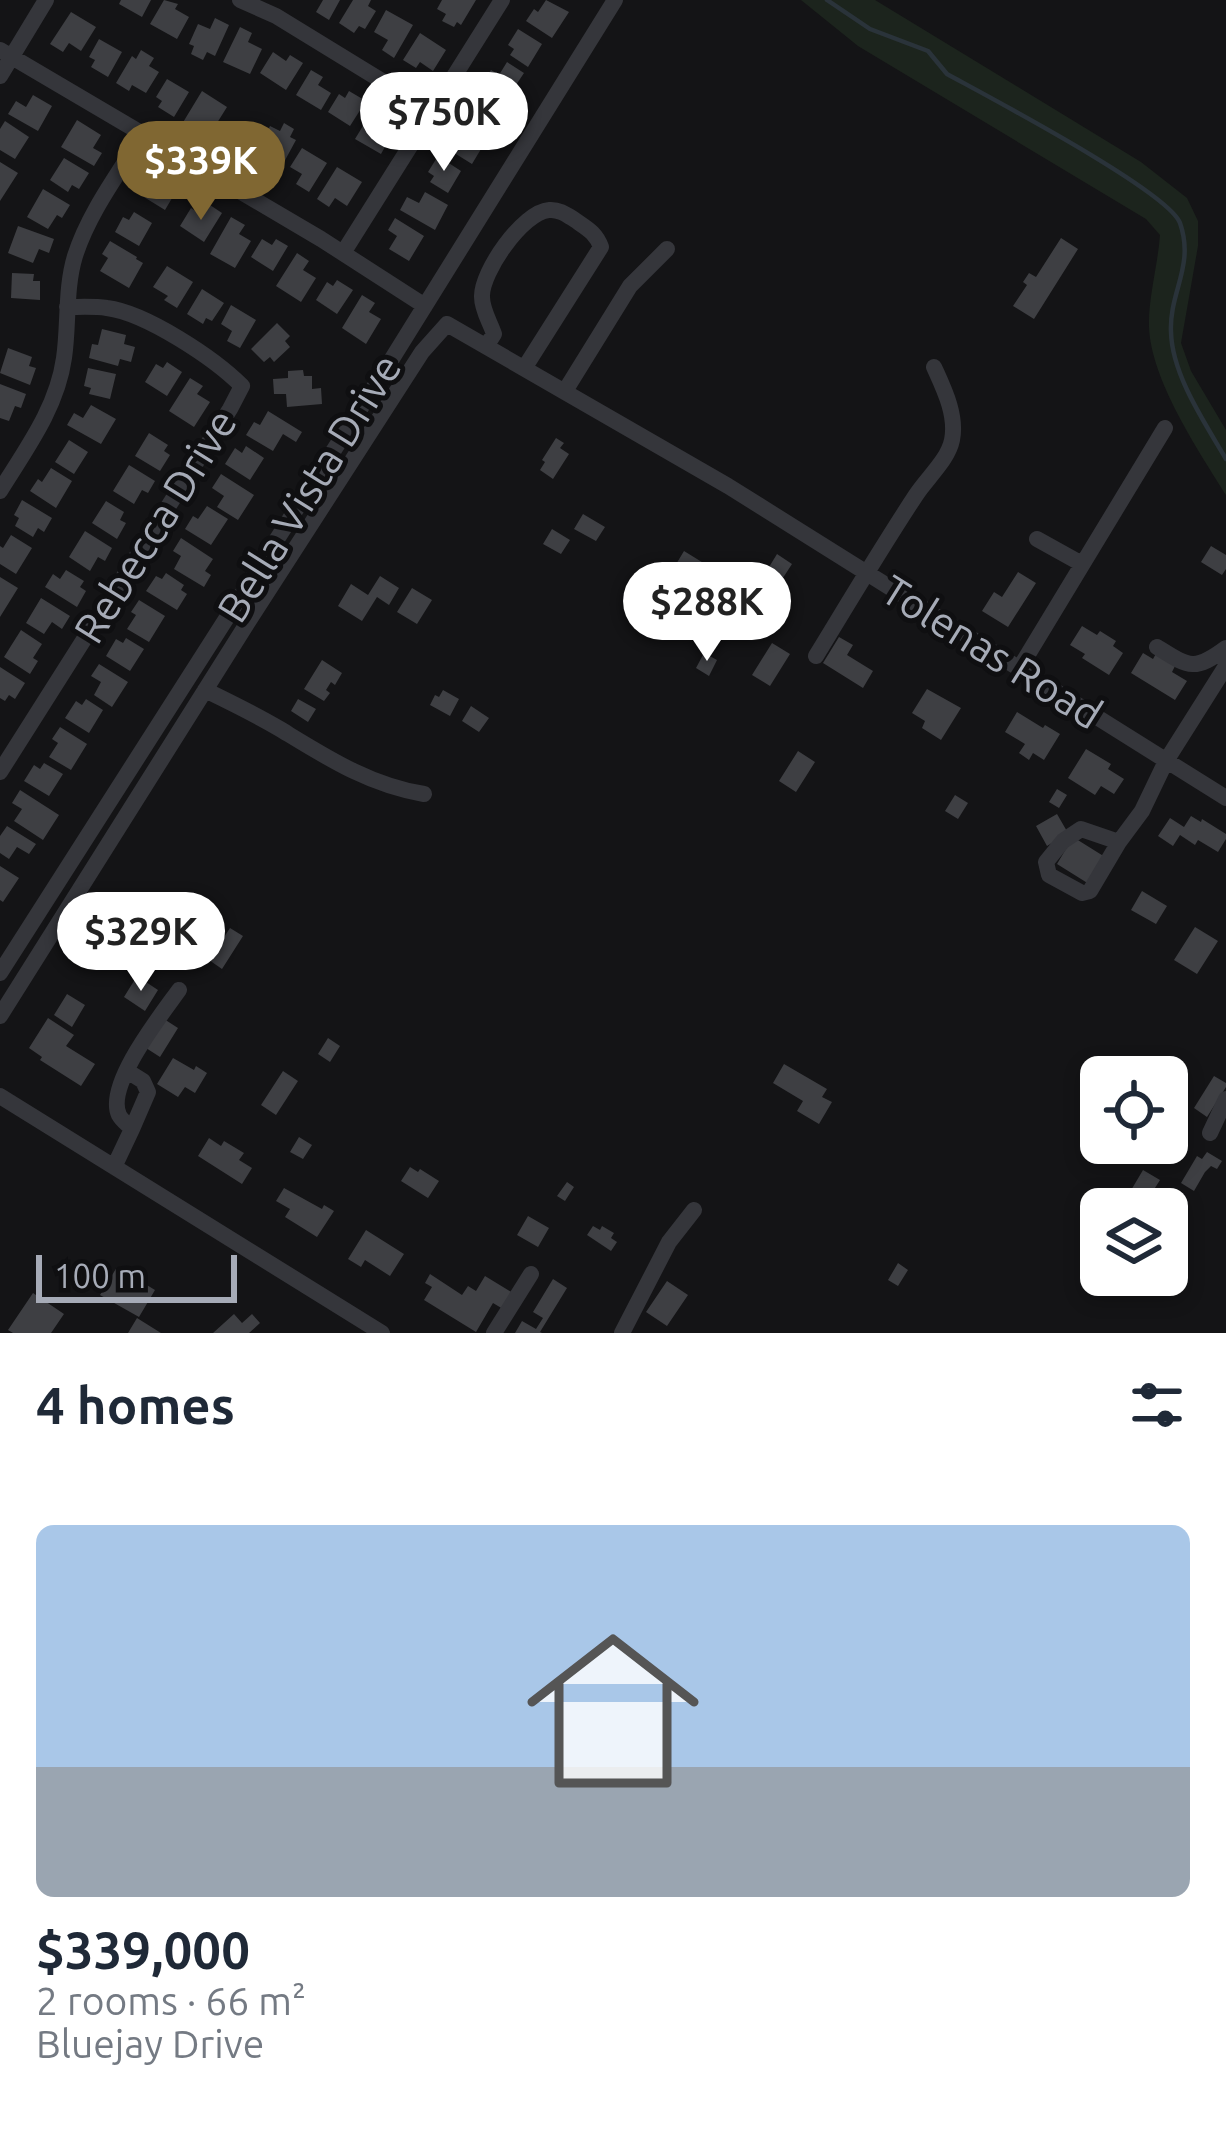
<!DOCTYPE html>
<meta charset="utf-8">
<style>
:root{--surface:#fff;--page:#f2f2f3;--text:#1f2937;--muted:#747a83;--accent:#806732}
body{margin:0;font-family:Ubuntu,sans-serif;background:var(--page);color:var(--text);height:100vh;display:flex;flex-direction:column;font-size:45px;white-space:nowrap}
*{box-sizing:border-box;margin:0}
p{font-size:39px;color:var(--muted)}
.icon{flex:none;width:66px;height:66px;fill:none;stroke:currentColor;stroke-width:2;stroke-linecap:round;stroke-linejoin:round}
.map{position:relative;height:1333px;overflow:hidden}
.sheet{display:flex;flex-direction:column;background:var(--surface);flex:1}
.sheet>*{flex:none}
.fabs{position:absolute;left:1080px;top:1056px;display:grid;gap:24px}
.fabs a{display:grid;place-items:center;width:108px;height:108px;border-radius:18px;background:var(--surface);box-shadow:0 6px 18px #0003;font-size:60px}
.scale{position:absolute;left:36px;bottom:30px;width:201px;box-sizing:border-box;padding-left:12px;border:6px solid #a6abb7;border-top:0;font-size:33px;line-height:42px;white-space:nowrap;color:#a6abb7;-webkit-text-stroke:9px #0f0f11;paint-order:stroke}
.price{position:absolute;translate:-50% -102px;padding:0 27px;border-radius:42px;background:#fff;color:#222;font-size:39px;line-height:78px;filter:drop-shadow(0 3px 6px #0008)}
.price::after{content:'';position:absolute;left:50%;top:72px;width:36px;height:27px;margin-left:-18px;background:inherit;clip-path:polygon(0 0,100% 0,50% 100%)}
.price.on{background:var(--accent);color:#fff}
ul{padding:0;list-style:none}
li{display:grid;align-content:center;gap:24px;height:636px;padding:0 36px}
li span{display:grid;place-items:center;height:372px;border-radius:18px;color:#555}
li>.icon{margin-inline-start:auto}
span .icon{width:216px;height:216px;fill:#fffc;stroke-width:1}
li b{font-size:51px}
h2{display:flex;justify-content:space-between;align-items:center;height:144px;padding:0 36px;font-size:51px}
.map>svg:first-child{display:block}
.green{fill:#1c241d}
.lines{fill:none;stroke-linecap:round;stroke-linejoin:round}
.stream{stroke:#2a333a;stroke-width:4.5}
.building{fill:#3e3f43}
.minor{stroke:#35363b;stroke-width:16}
.labels{text-anchor:middle;stroke-width:10;stroke-linejoin:round;paint-order:stroke}
.street-label{font-size:42px;fill:#a6abb7;stroke:#0f0f11}
</style>
<div class="map">
<svg width="1226" height="1333" viewBox="0 0 1226 1333">
<rect width="100%" height="100%" fill="#141416"/>
<path class="green" d="M801,0H875L1141,162L1187,198L1198,221V246L1181,343L1191,371L1226,430V495C1198,450 1151,380 1149,327C1148,299 1158,264 1160,235L1146,219L858,46Z"/>
<g class="lines">
<path class="stream" d="M827,0L870,29L928,51L947,74C987,96 1168,191 1180,223C1195,266 1169,292 1171,332C1172,375 1205,423 1226,459"/>
</g>
<path class="building" d="M121,0H151L142,17L119,4Z
M164,0L178,4L175,9L189,17L177,39L150,24Z
M323,0H340L329,20L316,12Z
M353,0H371L368,6L376,11L365,29L359,26L354,33L339,23Z
M442,0H476L461,25L457,22L454,27L442,21L446,14L437,9Z
M546,0L569,12L552,38L526,21L534,9L538,12Z
M386,10L413,25L394,58L382,50L388,40L374,32Z
M71,12L96,27L81,51L69,43L63,52L50,44Z
M215,18L229,25L215,56L207,52L203,60L191,54L194,46L189,44L198,24L210,29Z
M240,27L252,33L248,42L262,49L250,74L223,62Z
M518,29L542,44L528,67L510,55L514,49L508,45Z
M420,33L446,50L433,71L420,62L416,68L403,60Z
M99,39L122,52L108,77L91,67L95,60L89,57Z
M141,50L154,58L149,66L159,72L146,93L132,85L129,91L116,83L132,56L136,59Z
M273,52L286,61L290,55L303,63L286,90L260,73Z
M507,62L524,73L508,97L483,82L491,70L499,75Z
M311,70L323,77L318,85L331,93L321,110L296,95Z
M167,79L189,92L174,117L158,107L162,101L156,97Z
M202,91L227,107L212,131L200,123L194,132L182,124Z
M349,91L366,101L350,126L328,112L339,94L345,98Z
M478,91L504,107L490,130L470,117L474,111L468,107Z
M33,95L52,106L38,131L8,114L16,101L26,107Z
M375,106L387,113L382,122L395,129L381,154L355,139Z
M77,120L101,135L93,148L102,153L94,166L61,147Z
M5,121L29,137L15,159L0,150V129Z
M231,121L254,131L242,158L225,150L228,143L222,140Z
M284,123L294,129L290,137L296,140L283,164L270,158L265,168L252,161L270,126L280,131Z
M469,128L487,139L472,164L443,146L451,134L461,140Z
M302,148L327,163L309,192L296,184L302,174L290,167Z
M438,156L461,171L448,193L430,182L434,176L428,172Z
M64,158L89,173L79,189L72,185L68,192L50,180Z
M0,162L18,173L0,201Z
M337,167L362,182L347,206L335,198L329,207L317,199Z
M159,170L181,183L165,210L139,194L146,181L151,184Z
M43,189L70,205L62,218L57,215L48,229L27,217Z
M425,192L448,205L435,230L400,210L407,197L419,203Z
M210,205L222,213L204,242L180,226L191,208L203,216Z
M134,212L152,223L139,246L115,232L123,217L129,220Z
M231,217L245,225L239,234L251,241L235,268L210,254Z
M395,218L424,236L409,261L389,249L397,236L388,230Z
M18,226L54,239L49,253L39,249L33,263L8,253Z
M1061,238L1078,249L1034,319L1013,306L1027,285L1023,282L1029,273L1036,277Z
M262,239L272,245L276,239L288,246L273,271L251,257Z
M110,241L137,257L136,259L143,263L129,288L100,271L108,258L102,254Z
M297,253L309,261L303,270L316,278L301,302L276,286Z
M167,266L193,282L177,308L164,300L168,296L153,287Z
M12,273L34,274L33,281H40V300L11,298Z
M337,280L353,290L337,314L316,300L327,282L333,286Z
M202,289L224,303L212,321L206,318L203,324L187,314Z
M362,295L375,303L369,312L381,319L366,344L342,328Z
M231,305L256,320L240,348L227,341L232,331L221,324Z
M277,323L290,336L285,341L290,347L274,362L270,357L264,362L251,349Z
M102,329L126,335L124,344L135,347L131,362L120,359L118,366L89,358L92,344L98,345Z
M8,348L32,357L29,366L36,368L30,385L0,373Z
M167,362L182,372L167,396L145,382L156,364L163,368Z
M88,368L116,374L110,399L89,394L91,388L84,386Z
M303,370L304,376H312V389L321,388L322,404L287,407L286,394H274L273,379L288,378V371Z
M190,378L203,386L197,394L210,402L194,427L169,411Z
M0,384L26,394L21,408L15,406L9,421L0,418Z
M91,405L116,419L101,444L67,425L74,413L83,418Z
M268,411L302,432L296,442L283,434L273,451L246,435L254,422L260,425Z
M149,433L168,445L164,451L170,455L160,471L135,456Z
M556,438L564,443L560,448L569,454L553,479L540,470L545,462L542,460Z
M69,440L88,452L74,474L55,462Z
M246,446L264,458L250,480L225,464L235,448L242,453Z
M129,465L155,481L148,493L142,490L134,504L113,491Z
M51,468L72,481L56,508L30,491L38,479L42,482Z
M221,474L254,495L238,520L217,507L224,496L212,488Z
M22,500L52,518L44,532L38,528L33,537L15,526L19,518L14,515Z
M106,501L124,512L120,520L126,523L117,539L92,523Z
M207,506L228,519L211,545L185,529L193,516L198,519Z
M583,514L605,527L596,541L574,529Z
M552,529L570,540L561,554L543,544Z
M85,531L112,548L105,561L98,557L90,571L69,557Z
M11,535L32,548L16,574L0,564V546L3,548Z
M181,538L213,559L205,571L211,575L204,587L174,569L181,556L173,551Z
M1211,546L1226,555V569L1222,575L1201,562Z
M684,551L723,575L717,586L711,582L699,601L666,581Z
M777,554L792,564L766,604L752,595Z
M66,570L84,581L80,587L86,591L77,607L45,587L53,574L60,579Z
M1018,572L1036,583L1008,627L982,611L994,592L1002,597Z
M166,573L184,585L181,590L187,594L177,610L146,591L156,576L162,579Z
M380,576L399,588L389,605L377,597L362,621L338,606L351,584L368,595Z
M0,577L18,588L0,617Z
M412,588L432,600L417,624L397,612Z
M41,598L70,616L62,629L52,622L44,634L26,623Z
M139,600L165,616L149,642L127,629L136,615L131,612Z
M1082,626L1097,635L1100,631L1116,641L1113,646L1123,653L1109,675L1082,658L1085,654L1070,645Z
M21,630L42,644L33,658L38,661L30,674L4,657Z
M839,637L853,645L847,655L873,671L863,688L823,663Z
M126,638L144,649L130,671L106,656L116,639L123,643Z
M772,643L790,654L770,686L752,675Z
M1158,650L1177,662L1172,672L1187,681L1175,700L1131,673L1143,653L1153,659Z
M704,653L717,660L709,676L696,668Z
M322,660L342,673L335,685L331,682L326,690L330,693L324,701L304,689Z
M99,664L128,682L112,707L94,695L101,682L91,676Z
M0,667L25,683L15,699L9,695L5,701L0,698Z
M927,689L961,708L941,740L922,728L925,721L912,713Z
M443,690L459,699L450,716L430,705L435,695L439,697Z
M86,699L103,710L89,733L65,718L76,701L82,705Z
M298,699L316,709L308,722L291,711Z
M471,706L489,718L479,732L462,721Z
M1017,712L1043,728L1045,725L1060,734L1044,760L1033,753L1029,760L1019,753L1025,744L1005,732Z
M60,727L87,744L71,770L49,757L58,743L52,739Z
M1086,749L1111,764L1108,769L1124,779L1114,794L1101,786L1095,795L1068,778Z
M798,751L815,762L796,792L779,781Z
M44,763L63,774L49,796L24,781L34,765L40,769Z
M1057,789L1067,795L1059,808L1049,802Z
M20,790L59,815L43,840L14,821L22,809L12,803Z
M955,795L968,803L958,819L945,811Z
M1057,814L1068,833L1047,846L1036,826Z
M1191,816L1201,822L1202,819L1226,834V839L1218,852L1198,840L1195,845L1180,835L1173,846L1158,836L1170,818L1184,827Z
M7,826L36,844L29,854L17,847L9,859L0,853V836Z
M1073,837L1105,857L1089,884L1057,864Z
M0,866L19,878L3,902L0,900Z
M1142,891L1167,906L1156,924L1131,910Z
M120,916L139,928L127,948L107,936Z
M1195,927L1218,941L1197,974L1174,960Z
M230,928L243,936L222,969L209,960Z
M173,937L188,947L178,962L163,952Z
M137,976L158,990L145,1011L124,997Z
M67,994L85,1005L72,1027L54,1015Z
M48,1018L74,1035L66,1046L95,1064L81,1086L40,1060L42,1057L29,1048Z
M164,1019L178,1028L160,1057L146,1048Z
M328,1038L340,1046L330,1062L318,1054Z
M173,1058L194,1070L196,1066L207,1073L195,1093L185,1087L178,1097L157,1084Z
M784,1064L827,1089L822,1097L832,1102L819,1124L797,1111L803,1101L773,1083Z
M283,1071L298,1081L276,1115L261,1105Z
M1214,1076L1226,1083V1087L1207,1117L1194,1108Z
M299,1137L312,1145L303,1159L290,1152Z
M209,1138L221,1146L224,1141L244,1153L239,1160L252,1168L242,1184L198,1156Z
M1207,1152L1222,1161L1217,1169L1211,1166L1205,1172L1194,1191L1181,1183L1197,1156L1202,1159Z
M410,1167L418,1172L420,1169L439,1181L428,1198L401,1181Z
M1143,1170L1160,1180L1143,1207L1127,1197Z
M567,1182L574,1187L565,1201L557,1196Z
M284,1188L322,1209L324,1205L334,1211L317,1237L285,1217L290,1209L276,1201Z
M528,1216L549,1228L538,1247L517,1235Z
M593,1226L600,1230L602,1226L614,1233L611,1238L617,1242L611,1251L587,1235Z
M366,1230L404,1254L390,1276L365,1260L361,1267L348,1259Z
M898,1263L908,1270L898,1286L888,1280Z
M117,1267L155,1290L139,1317L100,1295Z
M430,1274L462,1295L468,1286L476,1291L485,1276L513,1293L503,1309L493,1303L476,1332L424,1300L432,1287L425,1283Z
M553,1279L567,1288L540,1332L542,1333H515L522,1321L536,1329L543,1318L533,1312Z
M667,1281L688,1295L667,1326L646,1312Z
M33,1293L64,1314L51,1333H13L8,1330Z
M234,1314L242,1323L252,1314L260,1323L249,1333H213Z
M137,1318L161,1333H128Z"/>
<g class="lines">
<path class="minor" d="M240,0L276,16L431,111
M0,50L321,239L425,306
M0,76L46,0
M343,253L502,0
M487,345L494,334C490,322 482,310 482,297C481,272 523,212 549,210C559,209 567,215 575,220C588,229 596,233 601,247L525,367
M565,391L630,286L667,249
M0,491C26,449 57,408 64,358C69,324 65,289 75,256C89,212 119,173 143,134
M1037,539L1082,564
M1157,647C1189,667 1194,672 1226,648
M816,656C849,602 881,548 916,495C927,478 948,460 952,440C957,415 944,389 934,367
M1019,669L1165,428
M205,690C230,702 256,715 280,729C326,757 369,785 424,794
M0,772L230,409L242,386C214,358 146,313 107,308C94,306 80,307 67,307
M1119,842L1081,829L1063,841L1046,862L1049,875L1082,893L1090,891L1119,842L1142,811L1166,761L1226,666
M0,973L385,370L615,0
M0,1016L248,622L422,352L447,324L728,486L1226,798
M127,1071L143,1081L148,1092L132,1129
M0,1096L382,1333
M1210,1133L1226,1099
M114,1167L132,1129C128,1124 122,1121 119,1115C105,1085 162,1014 179,990
M494,1333L531,1274
M622,1333L669,1242L694,1210"/>
</g>
<g class="labels">
<g class="street-label">
<text transform="translate(309 488) rotate(-58)" y="15">Bella Vista Drive</text>
<text transform="translate(155 526) rotate(-58)" y="15">Rebecca Drive</text>
<text transform="translate(992 652) rotate(32)" y="15">Tolenas Road</text>
</g>
</g>
</svg>
<div class="fabs">
<a><svg class="icon" aria-label="locate" viewBox="0 0 24 24"><circle cx="12" cy="12" r="6"/><path d="M12 2v4M12 18v4M2 12h4M18 12h4"/></svg></a>
<a><svg class="icon" aria-label="layers" viewBox="0 0 24 24"><path d="M12 4l9 5-9 5-9-5zM3 14l9 5 9-5"/></svg></a>
</div>
<div class="scale">100 m</div>
<b class="price" style="left:444px;top:174px">$750K</b>
<b class="price on" style="left:201px;top:223px">$339K</b>
<b class="price" style="left:707px;top:664px">$288K</b>
<b class="price" style="left:141px;top:994px">$329K</b>
</div>
<section class="sheet">
<h2>4 homes<svg class="icon" aria-label="filters" viewBox="0 0 24 24"><path d="M4 7h16M4 17h16"/><circle cx="9" cy="7" r="2"/><circle cx="15" cy="17" r="2"/></svg></h2>
<ul>
<li><span style="background:linear-gradient(#a9c7e8 65%,#9aa5b1 0)"><svg class="icon" aria-label="home" viewBox="0 0 24 24"><path d="M3 11l9-7 9 7M6 9v11h12V9"/></svg></span><div><b>$339,000</b><p>2 rooms · 66 m²</p><p>Bluejay Drive</p></div></li>
</ul>
</section>
